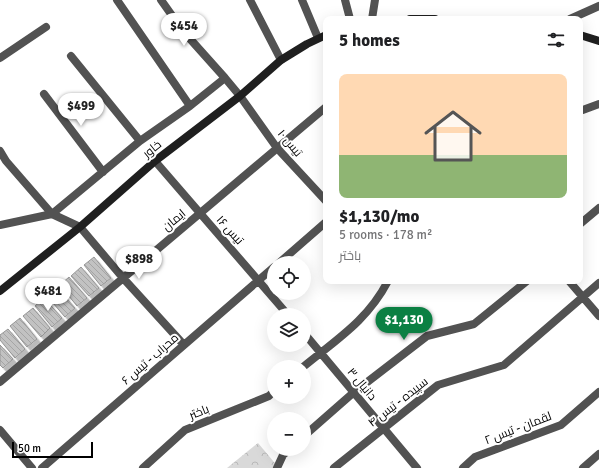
<!DOCTYPE html>
<meta charset="utf-8">
<style>
:root{--surface:#fff;--page:#f6f6f6;--text:#202124;--muted:#757577;--line:#e0e0e0;--accent:#0b8043}
body{margin:0;font-family:Signika,Cairo,sans-serif;background:var(--page);color:var(--text);height:100vh;display:flex;flex-direction:column;font-size:15px;white-space:nowrap}
*{box-sizing:border-box;margin:0}
p{font-size:13px;color:var(--muted)}
.icon{flex:none;width:22px;height:22px;fill:none;stroke:currentColor;stroke-width:2;stroke-linecap:round;stroke-linejoin:round}
.map{position:relative;flex:1;overflow:hidden}
.details{position:absolute;left:323px;top:16px;width:260px;height:268px;display:flex;flex-direction:column;background:var(--surface);border-radius:8px;box-shadow:0 4px 16px #0002}
.details>*{flex:none}
.tools{position:absolute;left:267px;top:256px;display:grid;gap:8px}
.tools a{display:grid;place-items:center;width:44px;height:44px;border-radius:50%;background:var(--surface);box-shadow:0 4px 16px #0002;font-size:20px}
.scale{position:absolute;left:12px;bottom:10px;width:81px;box-sizing:border-box;padding-left:4px;border:2px solid #000;border-top:0;font-size:11px;line-height:14px;white-space:nowrap;color:#000;-webkit-text-stroke:3px #fff;paint-order:stroke}
.price{position:absolute;translate:-50% -34px;padding:0 9px;border-radius:14px;background:#fff;color:#222;font-size:13px;line-height:26px;filter:drop-shadow(0 1px 2px #0008)}
.price::after{content:'';position:absolute;left:50%;top:24px;width:12px;height:9px;margin-left:-6px;background:inherit;clip-path:polygon(0 0,100% 0,50% 100%)}
.price.current{background:var(--accent);color:#fff}
ul{padding:0;list-style:none}
li{display:grid;align-content:center;gap:8px;height:212px;padding:0 16px}
li+li{border-top:1px solid var(--line)}
li span{display:grid;place-items:center;height:124px;border-radius:8px;color:#555}
li>.icon{margin-inline-start:auto}
span .icon{width:72px;height:72px;fill:#fffc;stroke-width:1}
li b{font-size:17px}
h2{display:flex;justify-content:space-between;align-items:center;height:48px;padding:0 16px;font-size:17px}
.map>svg:first-child{display:block}
.park{fill:url(#park-crowns)}
.building{fill:url(#building-back-hatch);stroke:#969696;filter:url(#shadow)}
.lines{fill:none;stroke-linecap:round;stroke-linejoin:round}
.street{stroke:#525252;stroke-width:8}
.secondary{stroke:#1f1f1f;stroke-width:8}
.labels{text-anchor:middle;stroke-width:4;stroke-linejoin:round;paint-order:stroke}
.street-label{font-size:12px;fill:#000;stroke:#fff}
</style>
<div class="map">
<svg width="599" height="468" viewBox="0 0 599 468">
<defs>
<pattern id="park-crowns" width="20" height="18" patternUnits="userSpaceOnUse"><rect width="20" height="18" fill="#d9d9d9"/><path d="M2 6a3 3 0 1 1 6 0M12 15a3 3 0 1 1 6 0" fill="none" stroke="#b8b8b8"/></pattern>
<pattern id="building-back-hatch" width="6" height="6" patternUnits="userSpaceOnUse"><rect width="6" height="6" fill="#c2c2c2"/><path d="M-1 5l2 2M0 0l6 6M5-1l2 2" fill="none" stroke="#a5a5a5"/></pattern>
<filter id="shadow"><feDropShadow dx="3.5" dy="3.5" stdDeviation="0" flood-color="#0004"/></filter>
</defs>
<rect width="100%" height="100%" fill="#fff"/>
<path class="park" d="M258,443L279,468H227Z"/>
<path class="building" d="M94,257L111,278L101,286L84,265Z
M81,267L99,288L89,296L71,276Z
M69,277L87,298L77,306L60,285Z
M57,288L75,308L65,317L47,296Z
M44,298L62,318L52,327L35,306Z
M33,308L50,328L41,337L23,316Z
M20,318L37,339L27,347L10,326Z
M8,329L25,349L15,358L0,340V335Z
M0,345L13,359L3,368L0,365Z"/>
<g class="lines">
<path class="street" d="M117,0L190,106
M161,0L183,31L225,78L240,96L277,148L326,201
M250,0L281,60
M302,0L318,38
M345,0L350,19
M372,19L375,0
M570,19L599,6
M71,56L140,141
M0,58L46,27
M44,94L103,172
M580,111L599,104
M0,151L6,161L52,214L80,227L123,278L184,345
M155,161L288,315
M580,224L599,208
M0,225L52,214L140,141L190,106L225,78
M279,263L326,222
M569,281L599,316
M304,333L417,468
M303,367C337,339 367,321 388,281
M0,382L326,107
M0,430L32,468
M304,436L353,393L427,336L474,324L527,281
M42,468L274,267
M143,468L185,430L269,396L274,391
M277,468L283,455L290,449
M334,468L438,385L504,365L599,283
M463,468L475,457L561,425L599,392
M583,468L599,454"/>
<path class="secondary" d="M410,19H435
M580,35L599,41
M0,291L80,227L155,161L240,96L281,60L307,44L326,35"/>
</g>
<g class="labels">
<g class="street-label">
<text transform="translate(290 143) rotate(50)" y="4">تیس ۱۰</text>
<text transform="translate(152 149) rotate(-39)" y="4">خاور</text>
<text transform="translate(174 220) rotate(-40)" y="4">ایمان</text>
<text transform="translate(230 230) rotate(48)" y="4">تیس ۱۶</text>
<text transform="translate(150 359) rotate(-41)" y="4">محراب - تیس ۶</text>
<text transform="translate(362 384) rotate(50)" y="4">دانیال ۳</text>
<text transform="translate(398 402) rotate(-38)" y="4">سپیده - تیس ۴</text>
<text transform="translate(199 412) rotate(-22)" y="4">باختر</text>
<text transform="translate(518 428) rotate(-21)" y="4">لقمان - تیس ۲</text>
</g>
</g>
</svg>
<div class="tools">
<a><svg class="icon" aria-label="locate" viewBox="0 0 24 24"><circle cx="12" cy="12" r="6"/><path d="M12 2v4M12 18v4M2 12h4M18 12h4"/></svg></a>
<a><svg class="icon" aria-label="layers" viewBox="0 0 24 24"><path d="M12 4l9 5-9 5-9-5zM3 14l9 5 9-5"/></svg></a>
<a>+</a>
<a>−</a>
</div>
<div class="scale">50 m</div>
<b class="price" style="left:184px;top:47px">$454</b>
<b class="price" style="left:81px;top:127px">$499</b>
<b class="price" style="left:139px;top:280px">$898</b>
<b class="price" style="left:48px;top:312px">$481</b>
<b class="price current" style="left:404px;top:341px">$1,130</b>
<section class="details">
<h2>5 homes<svg class="icon" aria-label="filters" viewBox="0 0 24 24"><path d="M4 7h16M4 17h16"/><circle cx="9" cy="7" r="2"/><circle cx="15" cy="17" r="2"/></svg></h2>
<ul>
<li><span style="background:linear-gradient(#ffd9b3 65%,#8fb573 0)"><svg class="icon" aria-label="home" viewBox="0 0 24 24"><path d="M3 11l9-7 9 7M6 9v11h12V9"/></svg></span><div><b>$1,130/mo</b><p>5 rooms · 178 m²</p><p>باختر</p></div></li>
</ul>
</section>
</div>
